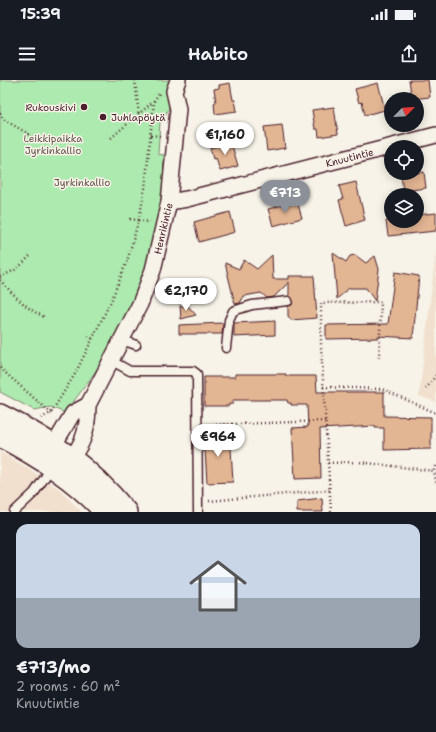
<!DOCTYPE html>
<meta charset="utf-8">
<style>
:root{--surface:#171b24;--page:#242831;--text:#f1f3f6;--muted:#9ea1a6;--accent:#8c9099}
body{margin:0;font-family:"Shantell Sans",sans-serif;background:var(--page);color:var(--text);height:100vh;display:flex;flex-direction:column;font-size:15px;white-space:nowrap}
*{box-sizing:border-box;margin:0}
p{font-size:13px;color:var(--muted)}
.icon{flex:none;width:22px;height:22px;fill:none;stroke:currentColor;stroke-width:2;stroke-linecap:round;stroke-linejoin:round}
.map{position:relative;height:432px;overflow:hidden}
.drawer{display:flex;flex-direction:column;background:var(--surface);flex:1}
.drawer>*{flex:none}
.needle{width:26px;rotate:66deg}
.controls{position:absolute;left:384px;top:12px;display:grid;gap:8px}
.controls a{display:grid;place-items:center;width:40px;height:40px;border-radius:50%;background:var(--surface);box-shadow:0 2px 10px #0003;font-size:20px}
.price{position:absolute;translate:-50% -34px;padding:0 9px;border-radius:14px;background:#fff;color:#222;font-size:13px;line-height:26px;filter:drop-shadow(0 1px 2px #0008)}
.price::after{content:'';position:absolute;left:50%;top:24px;width:12px;height:9px;margin-left:-6px;background:inherit;clip-path:polygon(0 0,100% 0,50% 100%)}
.price.active{background:var(--accent);color:#fff}
ul{padding:0;list-style:none}
li{display:grid;align-content:center;gap:8px;height:212px;padding:0 16px}
li span{display:grid;place-items:center;height:124px;border-radius:12px;color:#555}
li>.icon{margin-inline-start:auto}
span .icon{width:72px;height:72px;fill:#fffc;stroke-width:1}
li b{font-size:17px}
.status{display:flex;justify-content:space-between;align-items:center;height:28px;padding:0 20px;background:var(--surface);direction:ltr}
.status svg{height:11px;fill:currentColor}
header{display:flex;justify-content:space-between;align-items:center;height:52px;padding:0 16px;background:var(--surface);font-size:18px;font-weight:600}
.map>svg:first-child{display:block}
.built{fill:#f1e0ce}
.green{fill:#adeaaf;stroke:#7c846d}
.building{fill:#e2b593;stroke:#4a1f2b}
.lines{fill:none;stroke-linecap:round;stroke-linejoin:round}
.lane-casing{stroke:#4a1f2b;stroke-width:11}
.street-casing{stroke:#4a1f2b;stroke-width:18}
.secondary-casing{stroke:#4a1f2b;stroke-width:24}
.path{stroke:#4a1f2b;stroke-width:2.5;stroke-dasharray:1 3;stroke-linecap:butt}
.lane{stroke:#f7f3e8;stroke-width:8}
.street{stroke:#f7f3e8;stroke-width:15}
.secondary{stroke:#f7f3e8;stroke-width:21}
.poi-dot{fill:#4a1f2b;stroke:#f7f3e8;stroke-width:1.5}
.labels{text-anchor:middle;stroke-width:3;stroke-linejoin:round;paint-order:stroke}
.poi-label{font-size:10px;fill:#4a1f2b;stroke:#f7f3e8;text-anchor:end}
.park-label{font-size:10px;fill:#63524c;stroke:#f7f3e8}
.street-label{font-size:10px;fill:#4a1f2b;stroke:#f7f3e8}
</style>
<div class="status"><b>15:39</b><svg viewBox="0 0 49 12"><path d="M0 12V9h3v3zM5 12V6h3v6zM10 12V3h3v9zM15 12V0h3v12zM26 1h20v11H26zM47 4h2v5h-2z"/></svg></div>
<header><svg class="icon" aria-label="menu" viewBox="0 0 24 24"><path d="M4 6h16M4 12h16M4 18h16"/></svg>Habito<svg class="icon" aria-label="share" viewBox="0 0 24 24"><path d="M12 15V3M7 8l5-5 5 5M5 13v7h14v-7"/></svg></header>
<div class="map">
<svg width="436" height="432" viewBox="0 0 436 432">
<rect width="100%" height="100%" fill="#f7f3e8"/>
<filter id="ink" filterUnits="userSpaceOnUse"><feTurbulence type="fractalNoise" baseFrequency=".025" numOctaves="2"/><feDisplacementMap in="SourceGraphic" scale="8" xChannelSelector="R" yChannelSelector="G"/><feConvolveMatrix kernelMatrix="1 2 1 2 8 2 1 2 1" color-interpolation-filters="sRGB"/></filter>
<g filter="url(#ink)">
<path class="built" d="M436,170V322L419,316Z
M0,372L26,387L59,409L82,432H0Z"/>
<path class="green" d="M0,0H170L169,29L160,42L158,74L164,75C163,88 164,101 162,114C158,165 133,233 106,276C93,296 79,314 65,333L51,327L34,330L0,312Z"/>
<path class="building" d="M409,0H428L430,17L412,19Z
M230,3L233,20H235L237,31L215,34L214,23L216,22L214,9L219,8V5Z
M378,3L385,30L365,35L362,22L359,23L355,9Z
M334,27L338,54L319,57L318,49H315L312,30Z
M282,45L285,68L267,71L264,47Z
M231,62L238,86L220,91L216,78L213,79L210,68Z
M424,92L426,108L403,111L401,95Z
M356,102L365,140L346,146L339,120L343,119L339,106Z
M297,121L302,138L273,146L268,129Z
M230,132L235,152L199,162L194,142Z
M436,133V151L388,156L386,141H417V135Z
M333,173L346,182L350,176L355,175L366,183L375,176L379,189L375,221L366,208H349L337,219Z
M272,175L273,199H289V196H314L317,238L291,240L288,236V226L292,225L293,221L289,216V202L274,217L267,218L261,213L244,216L240,223L235,224L225,183L239,189L244,180L257,189Z
M395,192L419,196L413,258L378,256V258L326,259V245L388,244Z
M180,226H188L196,235L181,239Z
M275,241V255L234,257V243Z
M223,243L222,254H179V245Z
M235,294H286V296H316L317,312H384V336L431,337V369L384,370V348H375V346L320,349L321,398L295,399L292,348L308,347L307,325H291V323H288L287,320H233V324H229V326H204V297H235Z
M230,352L233,402L207,403L204,353Z
M322,418L323,432H297V421Z"/>
<g class="lines">
<g class="lane-casing">
<path id="lane" d="M122,260L136,265
M226,268L229,240L233,231L252,225L288,221
M112,281L130,291H193L197,294L198,432
M14,432L34,413L52,387"/>
</g>
<g class="street-casing">
<g id="street">
<path id="s1" d="M169,122L187,119L436,55"/>
<path d="M53,374L54,365L73,333L88,325"/>
<path id="s2" d="M62,382C83,373 88,347 88,325L140,224L153,190L169,122L178,29L174,11L178,0"/>
</g>
</g>
<g class="secondary-casing">
<path id="secondary" d="M0,335C53,362 88,386 126,432
M0,356C38,376 75,399 105,432"/>
</g>
<path class="path" d="M135,0L139,35
M0,33L3,39L32,56
M151,55L161,56
M111,58L154,21
M130,139L150,142
M0,197L17,189L31,175
M0,200C13,214 27,230 45,237
M88,256L93,259
M0,288L52,334
M323,307L382,309L436,333
M426,309L436,295
M41,338L51,333L75,294L112,219L128,178L139,139L145,108L154,21L160,12
M208,345L325,341
M328,383L359,382L434,391
M436,386L434,391L436,402
M209,421L330,410
M331,432L321,267V223L381,222L379,278"/>
<use href="#lane" class="lane"/>
<use href="#street" class="street"/>
<use href="#secondary" class="secondary"/>
</g>
</g>
<g class="poi-dot">
<circle cx="84" cy="27" r="4"/>
<circle cx="103" cy="37" r="4"/>
</g>
<g class="labels">
<g class="poi-label">
<text x="76" y="31">Rukouskivi</text>
<text x="111" y="41" text-anchor="start">Juhlapöytä</text>
</g>
<g class="park-label">
<text x="53" y="62">Leikkipaikka<tspan x="53" dy="12">Jyrkinkallio</tspan></text>
<text x="82" y="106">Jyrkinkallio</text>
</g>
<g class="street-label">
<text dy="4" stroke="none"><textPath href="#s1" startOffset="186">Knuutintie</textPath></text>
<text dy="4" stroke="none"><textPath href="#s2" startOffset="259">Henrikintie</textPath></text>
</g>
</g>
</svg>
<div class="controls">
<a><svg class="needle" viewBox="-14 -14 28 28"><path d="M0-13l5 13h-10z" fill="#e53935"/><path d="M0 13l5-13h-10z" fill="#9ea1a6"/></svg></a>
<a><svg class="icon" aria-label="locate" viewBox="0 0 24 24"><circle cx="12" cy="12" r="6"/><path d="M12 2v4M12 18v4M2 12h4M18 12h4"/></svg></a>
<a><svg class="icon" aria-label="layers" viewBox="0 0 24 24"><path d="M12 4l9 5-9 5-9-5zM3 14l9 5 9-5"/></svg></a>
</div>
<b class="price" style="left:225px;top:76px">€1,160</b>
<b class="price active" style="left:285px;top:134px">€713</b>
<b class="price" style="left:186px;top:232px">€2,170</b>
<b class="price" style="left:218px;top:378px">€964</b>
</div>
<section class="drawer">
<ul>
<li><span style="background:linear-gradient(#c9d6e8 60%,#9aa5b1 0)"><svg class="icon" aria-label="home" viewBox="0 0 24 24"><path d="M3 11l9-7 9 7M6 9v11h12V9"/></svg></span><div><b>€713/mo</b><p>2 rooms · 60 m²</p><p>Knuutintie</p></div></li>
</ul>
</section>
